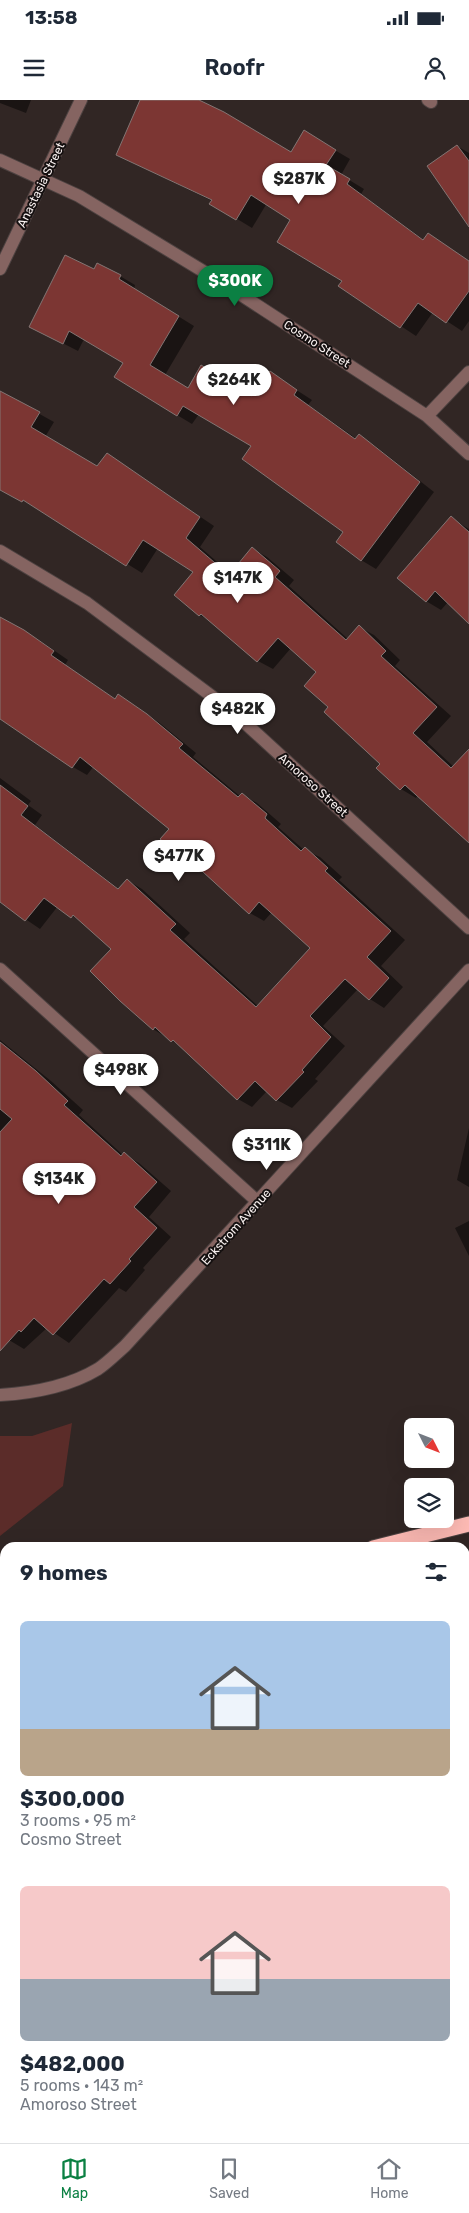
<!DOCTYPE html>
<meta charset="utf-8">
<style>
:root{--surface:#fff;--page:#f6f6f7;--text:#1f2937;--muted:#747a83;--line:#e0e1e3;--accent:#0b8043}
body{margin:0;font-family:Rubik,sans-serif;background:var(--page);color:var(--text);height:100vh;display:flex;flex-direction:column;font-size:19px;white-space:nowrap}
*{box-sizing:border-box;margin:0}
p{font-size:16px;color:var(--muted)}
.icon{flex:none;width:28px;height:28px;fill:none;stroke:currentColor;stroke-width:2;stroke-linecap:round;stroke-linejoin:round}
.map{position:relative;flex:1;overflow:hidden}
.side{position:absolute;left:0px;top:1442px;width:470px;height:601px;display:flex;flex-direction:column;background:var(--surface);border-radius:15px 15px 0 0;box-shadow:0 5px 20px #0002}
.side>*{flex:none}
.needle{width:32px;rotate:132deg}
.buttons{position:absolute;left:404px;top:1318px;display:grid;gap:10px}
.buttons a{display:grid;place-items:center;width:50px;height:50px;border-radius:8px;background:var(--surface);box-shadow:0 5px 20px #0002;font-size:25px}
.price{position:absolute;translate:-50% -42px;padding:0 11px;border-radius:18px;background:#fff;color:#222;font-size:16px;line-height:32px;filter:drop-shadow(0 1px 2px #0008)}
.price::after{content:'';position:absolute;left:50%;top:30px;width:15px;height:11px;margin-left:-8px;background:inherit;clip-path:polygon(0 0,100% 0,50% 100%)}
.price.on{background:var(--accent);color:#fff}
ul{padding:0;list-style:none}
li{display:grid;align-content:center;gap:10px;height:265px;padding:0 20px}
li span{display:grid;place-items:center;height:155px;border-radius:8px;color:#555}
li>.icon{margin-inline-start:auto}
span .icon{width:90px;height:90px;fill:#fffc;stroke-width:1}
li b{font-size:21px}
h2{display:flex;justify-content:space-between;align-items:center;height:60px;padding:0 20px;font-size:21px}
.status{display:flex;justify-content:space-between;align-items:center;height:35px;padding:0 25px;background:var(--surface);direction:ltr}
.status svg{height:14px;fill:currentColor}
header{display:flex;justify-content:space-between;align-items:center;height:65px;padding:0 20px;background:var(--surface);font-size:22px;font-weight:600}
.dock{display:flex;justify-content:space-around;align-items:center;height:70px;border-top:1px solid var(--line);background:var(--surface);font-size:14px;color:var(--muted)}
.dock a{display:grid;justify-items:center;gap:2px}
.dock .on{color:var(--accent)}
.map>svg:first-child{display:block}
.green{fill:#5b2c29}
.shadow{fill:#0007}
.building{fill:#7c3633;stroke:#837573}
.lines{fill:none;stroke-linecap:round;stroke-linejoin:round}
.service-casing{stroke:#4d4241;stroke-width:14}
.minor-casing{stroke:#4d4241;stroke-width:14}
.tertiary-casing{stroke:#4d4241;stroke-width:14}
.primary-casing{stroke:#4d4241;stroke-width:14}
.motorway-casing{stroke:#4d4241;stroke-width:17}
.service{stroke:#856461;stroke-width:12}
.minor{stroke:#856461;stroke-width:12}
.tertiary{stroke:#856461;stroke-width:12}
.primary{stroke:#e29e97;stroke-width:12}
.motorway{stroke:#fdbab4;stroke-width:15}
.labels{text-anchor:middle;stroke-width:4;stroke-linejoin:round;paint-order:stroke}
.street-label{font-size:12px;fill:#f9f1f0;stroke:#151010}
</style>
<div class="status"><b>13:58</b><svg viewBox="0 0 49 12"><path d="M0 12V9h3v3zM5 12V6h3v6zM10 12V3h3v9zM15 12V0h3v12zM26 1h20v11H26zM47 4h2v5h-2z"/></svg></div>
<header><svg class="icon" aria-label="menu" viewBox="0 0 24 24"><path d="M4 6h16M4 12h16M4 18h16"/></svg>Roofr<svg class="icon" aria-label="person" viewBox="0 0 24 24"><circle cx="12" cy="8" r="4"/><path d="M4 21q1-7 8-7t8 7"/></svg></header>
<div class="map">
<svg width="469" height="2043" viewBox="0 0 469 2043">
<rect width="100%" height="100%" fill="#312624"/>
<path class="green" d="M72,1323L63,1386L0,1436V1336H32Z"/>
<path class="shadow" d="M0,0H31L26,13L0,3Z
M142,0H197L291,53L304,32L350,59L341,75L364,89L361,94L424,140L469,169V221L462,231L433,212L416,236L340,186L343,181L292,119L267,103L252,128L211,103L212,101L117,55Z
M457,46L469,53V125Z
M120,176L135,185L134,189L194,226L165,275L188,289L252,298L270,273L312,300L308,305L357,339L359,336L374,345L434,392L376,469L361,460L345,432L253,346L199,314L192,324L177,315L124,263L84,239L78,251L31,227Z
M7,296L54,322L45,337L97,368L107,354L214,426L200,447L231,474L253,449L267,457L294,480L289,486L348,539L359,527L374,535L400,560L395,566L451,616L427,642L454,667L469,657V742L418,695L416,698L401,689L378,668L382,664L329,607L318,572L291,548L273,569L258,561L212,522L200,515L195,472L158,448L142,473L37,408L0,388V309Z
M451,418L469,429V523L448,502L441,510L426,501Z
M0,518L39,540L68,560L65,565L116,600L133,604L161,624L196,653L193,657L241,697L243,695L257,703L281,724L278,727L304,750L320,757L342,777L339,780L405,840L381,866L403,887L384,908L370,899L358,889L323,926L345,946L315,979L318,981L292,1008L277,1000L267,991L252,1007L238,999L181,946L153,929L112,848L86,825L58,806L40,829L2,803L0,795V678L31,701L28,705L42,715L35,725L119,789L127,780L142,789L190,833L184,839L258,906L312,848L272,812L264,821L250,813L200,768L190,762L170,729L94,666L87,675L73,667L0,574Z
M0,940L51,981L83,1010L79,1015L123,1055L139,1063L171,1091L149,1117L171,1137L143,1168L145,1170L126,1192L119,1188L69,1243L47,1228L24,1249L9,1240L0,1232Z
M469,1028V1087L457,1080Z
M469,1121V1156L455,1128Z"/>
<path class="building" d="M140,0H199L224,12L291,52L304,30L336,50L326,65L350,79L347,84L423,140L428,133L469,161V191L446,223L418,203L400,228L338,186L342,181L277,142L290,120L251,95L236,120L209,104L212,100L116,55Z
M457,45L469,61V127L427,66Z
M65,155L94,169L97,163L121,175L119,179L179,216L150,265L188,288L201,265L252,296L270,271L297,290L294,295L355,339L359,334L420,382L361,461L336,442L343,432L242,359L251,346L183,306L177,316L114,277L123,263L69,231L63,244L29,227Z
M0,291L40,312L31,327L97,366L107,353L200,417L186,438L229,475L252,447L280,471L275,477L346,540L359,525L386,551L381,556L437,607L413,633L451,668L469,649V743L405,685L400,690L376,668L380,664L324,612L328,607L304,586L316,572L278,538L257,562L201,514L199,516L174,495L193,472L143,440L126,466L23,400L22,402L0,390Z
M451,416L469,432V524L435,491L426,502L397,478Z
M0,517L24,530L54,551L51,555L115,599L118,594L147,614L183,644L179,648L238,697L242,693L267,714L265,718L301,751L305,747L328,768L325,771L391,831L367,857L389,878L369,900L345,879L310,916L331,937L302,970L304,972L276,1001L255,981L237,1000L173,940L171,942L155,927L153,930L120,901L90,871L111,849L73,815L71,818L44,798L25,821L0,802V685L28,706L21,715L118,789L127,779L176,824L170,830L256,907L310,848L259,802L249,814L191,761L189,763L160,739L169,729L80,657L72,668L0,619Z
M0,942L36,971L68,1001L64,1005L121,1056L124,1052L157,1082L134,1107L157,1128L129,1159L131,1161L110,1184L104,1179L53,1235L34,1218L21,1232L19,1230L0,1251V1032L12,1019L0,1009Z"/>
<g class="lines">
<g class="service-casing">
<path id="service" d="M428,0L431,2"/>
</g>
<g class="minor-casing">
<path id="minor" d="M0,60L79,96L226,185L427,316L469,354
M0,169L81,0
M427,316L469,272
M0,451L87,503L233,612L469,828
M0,869L258,1102"/>
</g>
<g class="tertiary-casing">
<path id="tertiary" d="M0,1295C34,1293 68,1287 98,1269C107,1263 116,1254 125,1246L469,870"/>
</g>
<g class="primary-casing">
<path id="primary" d="M465,1916L469,1910
M371,2043L374,2039"/>
</g>
<g class="motorway-casing">
<path id="motorway" d="M373,1448L469,1424
M0,1532L5,1531
M0,1967L5,1968
M304,2039L319,2043
M362,2043L363,2039"/>
</g>
<use href="#service" class="service"/>
<use href="#minor" class="minor"/>
<use href="#tertiary" class="tertiary"/>
<use href="#primary" class="primary"/>
<use href="#motorway" class="motorway"/>
</g>
<g class="labels">
<g class="street-label">
<text transform="translate(41 85) rotate(-64)" y="4">Anastasia Street</text>
<text transform="translate(317 244) rotate(33)" y="4">Cosmo Street</text>
<text transform="translate(313 685) rotate(42)" y="4">Amoroso Street</text>
<text transform="translate(236 1127) rotate(-48)" y="4">Eckstrom Avenue</text>
</g>
</g>
</svg>
<div class="buttons">
<a><svg class="needle" viewBox="-14 -14 28 28"><path d="M0-13l5 13h-10z" fill="#e53935"/><path d="M0 13l5-13h-10z" fill="#747a83"/></svg></a>
<a><svg class="icon" aria-label="layers" viewBox="0 0 24 24"><path d="M12 4l9 5-9 5-9-5zM3 14l9 5 9-5"/></svg></a>
</div>
<b class="price" style="left:299px;top:105px">$287K</b>
<b class="price on" style="left:235px;top:207px">$300K</b>
<b class="price" style="left:234px;top:306px">$264K</b>
<b class="price" style="left:238px;top:504px">$147K</b>
<b class="price" style="left:238px;top:635px">$482K</b>
<b class="price" style="left:179px;top:782px">$477K</b>
<b class="price" style="left:121px;top:996px">$498K</b>
<b class="price" style="left:267px;top:1071px">$311K</b>
<b class="price" style="left:59px;top:1105px">$134K</b>
<section class="side">
<h2>9 homes<svg class="icon" aria-label="filters" viewBox="0 0 24 24"><path d="M4 7h16M4 17h16"/><circle cx="9" cy="7" r="2"/><circle cx="15" cy="17" r="2"/></svg></h2>
<ul>
<li><span style="background:linear-gradient(#a9c7e8 70%,#b9a48a 0)"><svg class="icon" aria-label="home" viewBox="0 0 24 24"><path d="M3 11l9-7 9 7M6 9v11h12V9"/></svg></span><div><b>$300,000</b><p>3 rooms · 95 m²</p><p>Cosmo Street</p></div></li>
<li><span style="background:linear-gradient(#f6c9c9 60%,#9aa5b1 0)"><svg class="icon" aria-label="home" viewBox="0 0 24 24"><path d="M3 11l9-7 9 7M6 9v11h12V9"/></svg></span><div><b>$482,000</b><p>5 rooms · 143 m²</p><p>Amoroso Street</p></div></li>
</ul>
</section>
</div>
<nav class="dock">
<a class="on"><svg class="icon" aria-label="map" viewBox="0 0 24 24"><path d="M3 6l6-2 6 2 6-2v14l-6 2-6-2-6 2zM9 4v14M15 6v14"/></svg>Map</a>
<a><svg class="icon" aria-label="saved" viewBox="0 0 24 24"><path d="M7 4h10v16l-5-4-5 4z"/></svg>Saved</a>
<a><svg class="icon" aria-label="home" viewBox="0 0 24 24"><path d="M3 11l9-7 9 7M6 9v11h12V9"/></svg>Home</a>
</nav>
